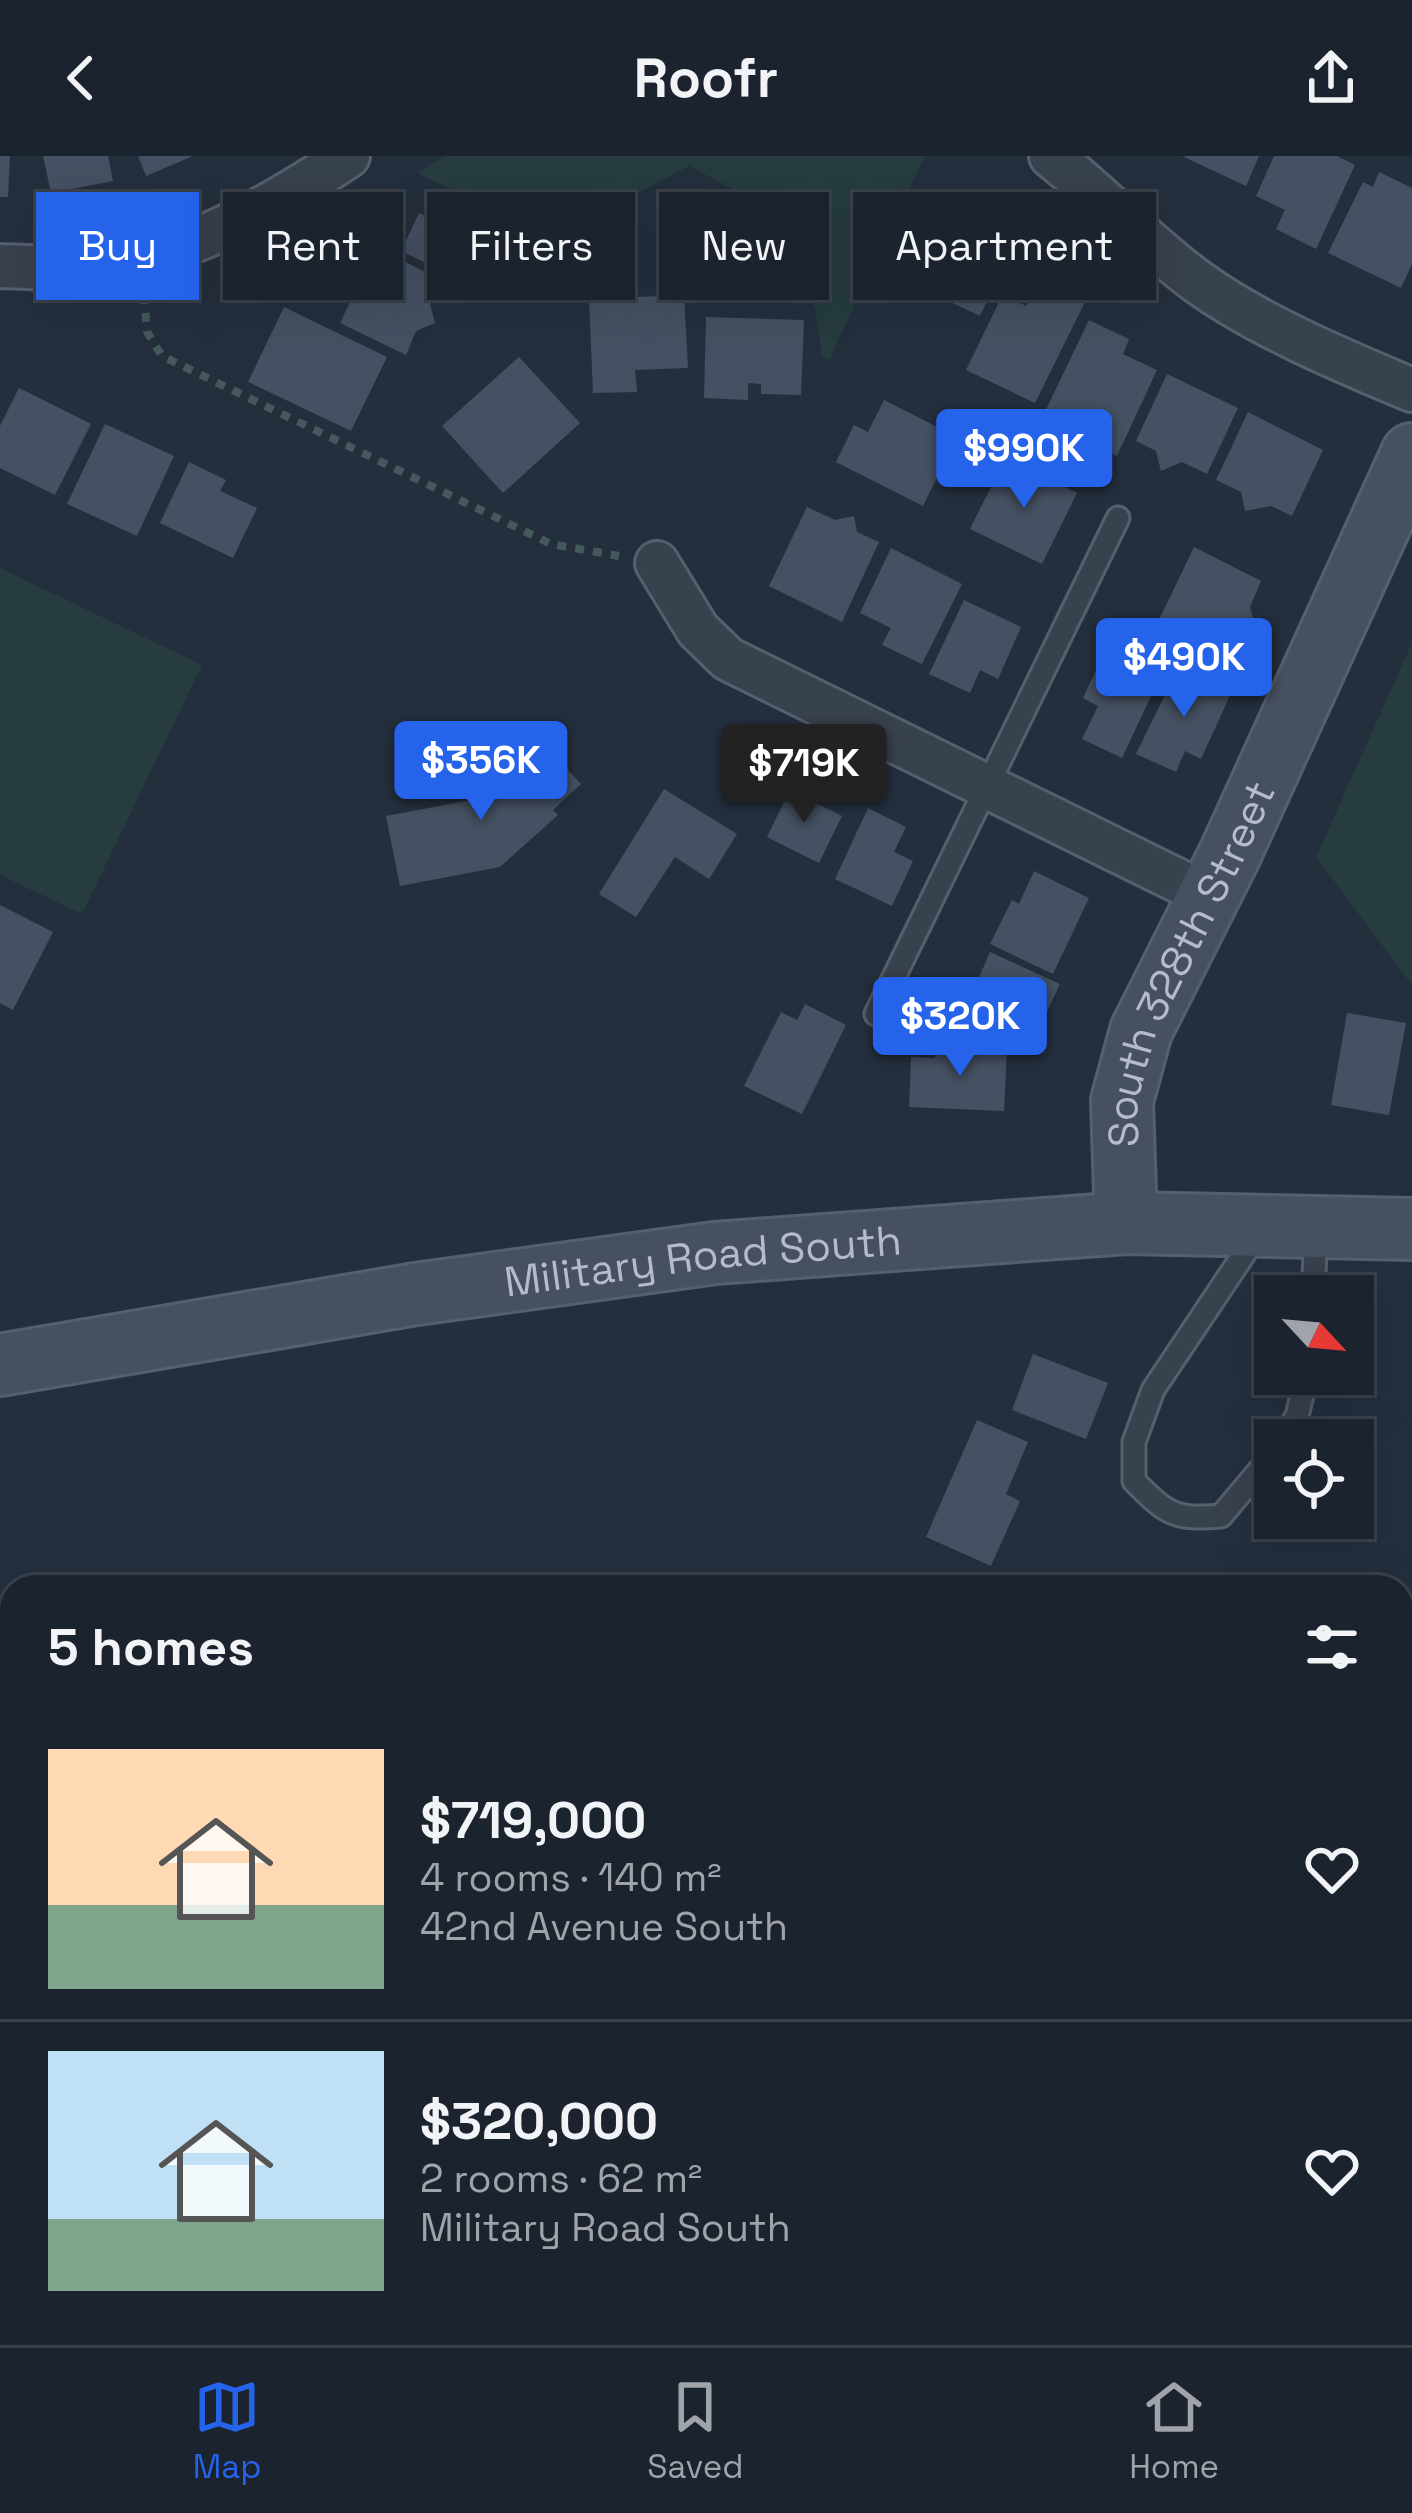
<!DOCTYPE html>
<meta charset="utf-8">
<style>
:root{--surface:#1b232e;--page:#282f3a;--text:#f1f3f6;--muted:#a0a4aa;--line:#39404a;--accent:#2563eb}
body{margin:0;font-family:"Space Grotesk",sans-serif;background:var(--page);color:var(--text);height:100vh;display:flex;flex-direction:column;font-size:45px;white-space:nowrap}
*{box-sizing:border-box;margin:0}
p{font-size:39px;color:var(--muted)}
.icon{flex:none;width:66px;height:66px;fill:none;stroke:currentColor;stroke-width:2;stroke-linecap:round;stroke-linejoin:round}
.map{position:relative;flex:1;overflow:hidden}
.sheet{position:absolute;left:0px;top:1419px;width:1413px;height:771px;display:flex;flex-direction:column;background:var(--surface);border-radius:36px 36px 0 0;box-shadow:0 12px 48px #0002,0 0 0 3px var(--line)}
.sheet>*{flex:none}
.top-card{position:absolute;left:36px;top:36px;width:1341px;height:108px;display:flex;gap:24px}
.needle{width:78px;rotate:116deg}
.buttons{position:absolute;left:1254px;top:1119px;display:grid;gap:24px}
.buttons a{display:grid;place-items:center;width:120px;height:120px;border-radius:0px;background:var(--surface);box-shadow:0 12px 48px #0002,0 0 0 3px var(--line);font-size:60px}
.price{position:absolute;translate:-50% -102px;padding:0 27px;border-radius:12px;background:var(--accent);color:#fff;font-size:39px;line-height:78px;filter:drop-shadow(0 3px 6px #0008)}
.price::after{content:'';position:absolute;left:50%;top:72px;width:36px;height:27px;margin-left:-18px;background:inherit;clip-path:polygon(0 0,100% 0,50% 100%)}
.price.on{background:#222;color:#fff}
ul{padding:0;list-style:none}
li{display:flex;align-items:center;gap:36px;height:300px;padding:0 48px}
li+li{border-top:3px solid var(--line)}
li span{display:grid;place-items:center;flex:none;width:336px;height:240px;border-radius:0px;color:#555}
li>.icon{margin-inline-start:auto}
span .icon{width:144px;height:144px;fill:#fffc;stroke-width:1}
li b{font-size:51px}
h2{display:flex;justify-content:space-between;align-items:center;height:144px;padding:0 48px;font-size:51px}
.pill{padding:0 42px;border-radius:0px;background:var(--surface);box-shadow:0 12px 48px #0002,0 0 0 3px var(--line);font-size:42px;line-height:108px}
.pill.on{background:var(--accent);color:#fff}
header{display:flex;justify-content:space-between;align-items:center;height:156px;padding:0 48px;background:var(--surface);font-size:54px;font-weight:700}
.menu{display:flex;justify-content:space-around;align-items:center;height:168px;border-top:3px solid var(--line);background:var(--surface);font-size:33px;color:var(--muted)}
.menu a{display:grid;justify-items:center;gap:6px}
.menu .on{color:var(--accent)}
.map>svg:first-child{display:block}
.green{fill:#263c3f}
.building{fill:#455162}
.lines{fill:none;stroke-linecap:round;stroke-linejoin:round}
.lane-casing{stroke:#565f6c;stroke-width:27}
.street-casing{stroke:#565f6c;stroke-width:48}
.secondary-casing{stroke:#565f6c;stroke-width:66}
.path{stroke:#44595c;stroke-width:8;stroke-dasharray:9 9;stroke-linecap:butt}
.lane{stroke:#38414e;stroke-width:21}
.street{stroke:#38414e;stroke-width:42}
.secondary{stroke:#465061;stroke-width:60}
.labels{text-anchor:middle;stroke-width:9;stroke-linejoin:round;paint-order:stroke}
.street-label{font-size:42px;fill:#b4bcc9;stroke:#1d2633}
</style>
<header><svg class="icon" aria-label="back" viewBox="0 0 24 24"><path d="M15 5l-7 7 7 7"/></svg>Roofr<svg class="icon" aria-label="share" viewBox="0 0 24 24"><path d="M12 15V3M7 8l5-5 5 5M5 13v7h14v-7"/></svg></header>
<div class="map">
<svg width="1412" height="2189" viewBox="0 0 1412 2189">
<rect width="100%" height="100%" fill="#242f3e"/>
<path class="green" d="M445,0H925L829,204L822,200L815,152L742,38L689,10L617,48L602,60L581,94L417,17Z
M0,412L202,509L82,758L0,719Z
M1412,487V829L1316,701Z
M1401,1646H1412V1724L1401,1748Z
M12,1984V2178H1206L1201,2189H0V2010Z"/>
<path class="building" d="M0,0H10L8,41H0Z
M43,0H108L113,25L51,37Z
M138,0H193L146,20Z
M1182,0H1259L1246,30Z
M1274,0H1337L1355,9L1316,93L1276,73L1285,54L1256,40Z
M1379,16L1412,32V108L1401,132L1328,97L1363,26L1373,31Z
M443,47L497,72L471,129L401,95L419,57L436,64Z
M921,48L1012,91L980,160L889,117Z
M376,92L442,124L430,148L435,167L416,175L406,199L340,167Z
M1039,125L1084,148L1035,247L966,214L1003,138L1026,150Z
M684,139L688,212L635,214L637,236L593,237L589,143Z
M284,151L387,201L351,275L248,226Z
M706,161L804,164L801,239L761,238V228L748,227V244L704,242Z
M1089,164L1129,183L1123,198L1157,214L1117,300L1041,264Z
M519,201L580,267L503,337L442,270Z
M1167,218L1238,252L1207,318L1182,306L1161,315L1156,295L1136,285Z
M19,232L91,268L55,339L0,312V270Z
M884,244L957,281L923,350L836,306L854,269L868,276Z
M1248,256L1323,294L1292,360L1271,350L1245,355L1241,336L1216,324Z
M105,268L174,300L137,380L67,348Z
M1006,301L1077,337L1042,408L970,373Z
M189,306L226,324L220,335L257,352L233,402L160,367Z
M807,351L835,364L854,360L857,376L879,386L842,466L769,430Z
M1194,391L1261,425L1250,451L1255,469L1239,473L1226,499L1158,466Z
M891,392L962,428L922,508L882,489L891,472L860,457Z
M964,444L1021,471L998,523L980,514L970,537L929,518Z
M1110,484L1165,510L1122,602L1082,583L1098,550L1083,542Z
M1179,510L1232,535L1201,603L1185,595L1176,616L1136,598Z
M542,586L581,628L553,654L558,659L500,711L400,730L386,660L476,643Z
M664,633L737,678L709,723L675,701L636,761L599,738Z
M790,634L842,660L819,707L767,681Z
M868,652L906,671L894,696L913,705L892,750L835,723Z
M1034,715L1089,742L1053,818L990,788L1012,744L1019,748Z
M0,749L53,776L13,854L0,847Z
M990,796L1060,828L1034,883L979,858L984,847L971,840Z
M805,848L846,869L802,958L744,930L781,856L797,864Z
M1347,857L1406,867L1389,959L1331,949Z
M936,888L1007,892L1004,955L909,951L911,901L935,902Z
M1033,1198L1108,1227L1086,1283L1012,1254Z
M977,1264L1028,1286L1006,1338L1020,1345L991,1410L926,1381Z
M0,1439H12V1589H0Z
M1401,1936L1412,1941V2113L1401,2108Z"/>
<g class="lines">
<g class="lane-casing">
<path id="lane" d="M876,858L1118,362
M1258,1077L1153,1234L1134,1286V1325C1167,1358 1174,1364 1221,1360L1275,1296
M1313,1140L1316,1076
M1282,1284L1297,1260L1307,1218"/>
</g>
<g class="street-casing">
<path id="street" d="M1051,0C1102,40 1146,88 1198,126C1259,170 1343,205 1412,234
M0,110C33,111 70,114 103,110C193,96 273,50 348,0
M657,407L698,474L728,503L1209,740"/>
</g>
<g class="secondary-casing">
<g id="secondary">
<path id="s1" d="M1126,1067L1122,945L1141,875L1230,698L1412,298"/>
<path id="s2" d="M0,1209L416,1138L715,1097L1126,1067L1412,1073"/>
</g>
</g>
<path class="path" d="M144,139L147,176L162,200L551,388L619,400"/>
<use href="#lane" class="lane"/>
<use href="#street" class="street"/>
<use href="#secondary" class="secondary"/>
</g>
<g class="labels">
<g class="street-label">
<text dy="15" stroke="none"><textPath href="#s1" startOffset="273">South 328th Street</textPath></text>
<text dy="15" stroke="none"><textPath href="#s2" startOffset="711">Military Road South</textPath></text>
</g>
</g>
</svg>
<div class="buttons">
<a><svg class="needle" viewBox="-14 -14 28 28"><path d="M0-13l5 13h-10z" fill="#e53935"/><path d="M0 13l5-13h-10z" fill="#a0a4aa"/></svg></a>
<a><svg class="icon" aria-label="locate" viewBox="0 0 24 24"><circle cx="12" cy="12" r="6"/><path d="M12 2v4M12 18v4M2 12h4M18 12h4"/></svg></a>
</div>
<b class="price" style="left:1024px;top:355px">$990K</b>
<b class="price" style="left:1184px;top:564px">$490K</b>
<b class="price" style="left:481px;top:667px">$356K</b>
<b class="price on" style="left:804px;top:670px">$719K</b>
<b class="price" style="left:960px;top:923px">$320K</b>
<div class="top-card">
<a class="pill on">Buy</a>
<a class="pill">Rent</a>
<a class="pill">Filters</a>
<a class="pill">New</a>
<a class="pill">Apartment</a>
</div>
<section class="sheet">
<h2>5 homes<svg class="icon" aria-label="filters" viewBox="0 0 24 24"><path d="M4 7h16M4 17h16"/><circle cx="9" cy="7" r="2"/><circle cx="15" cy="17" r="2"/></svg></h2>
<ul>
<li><span style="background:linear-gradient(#ffd9b3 65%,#7fa58c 0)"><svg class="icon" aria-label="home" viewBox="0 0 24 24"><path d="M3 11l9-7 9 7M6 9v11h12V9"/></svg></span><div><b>$719,000</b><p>4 rooms · 140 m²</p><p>42nd Avenue South</p></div><svg class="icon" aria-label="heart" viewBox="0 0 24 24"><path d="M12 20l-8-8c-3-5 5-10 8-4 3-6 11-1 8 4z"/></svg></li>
<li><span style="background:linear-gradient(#bfe0f5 70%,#7fa58c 0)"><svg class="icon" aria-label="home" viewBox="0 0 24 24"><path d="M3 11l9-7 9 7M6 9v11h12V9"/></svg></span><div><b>$320,000</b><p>2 rooms · 62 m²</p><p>Military Road South</p></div><svg class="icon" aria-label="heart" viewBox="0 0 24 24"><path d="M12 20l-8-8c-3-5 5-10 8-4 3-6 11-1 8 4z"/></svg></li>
</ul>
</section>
</div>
<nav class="menu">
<a class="on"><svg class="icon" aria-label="map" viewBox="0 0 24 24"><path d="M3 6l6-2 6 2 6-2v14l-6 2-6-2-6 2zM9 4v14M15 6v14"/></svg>Map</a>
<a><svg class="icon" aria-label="saved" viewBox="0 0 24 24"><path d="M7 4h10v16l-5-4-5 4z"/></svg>Saved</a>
<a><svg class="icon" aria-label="home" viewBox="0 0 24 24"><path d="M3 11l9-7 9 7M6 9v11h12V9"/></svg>Home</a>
</nav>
